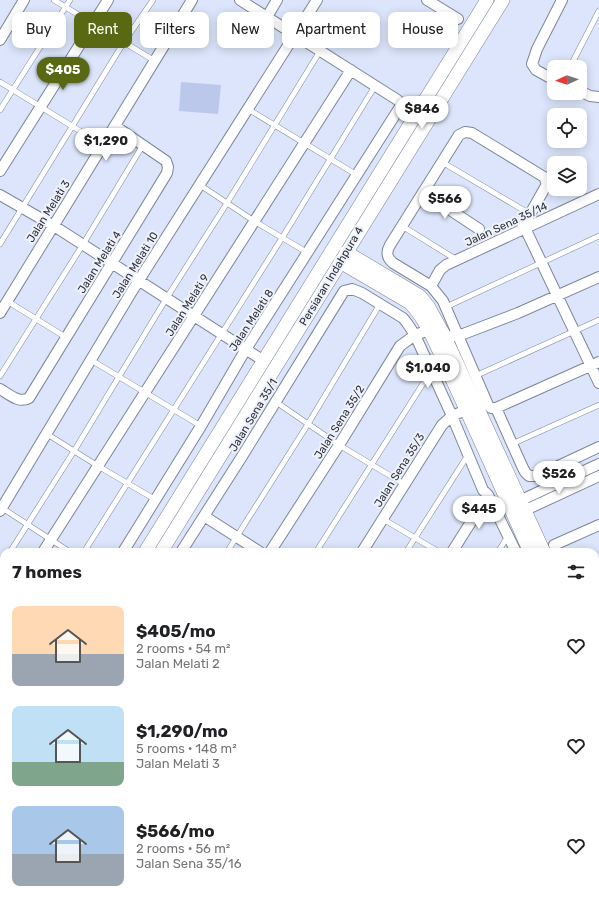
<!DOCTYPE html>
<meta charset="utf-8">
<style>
:root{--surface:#fff;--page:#f6f6f6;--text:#202124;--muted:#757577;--accent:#596812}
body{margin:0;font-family:Rubik,sans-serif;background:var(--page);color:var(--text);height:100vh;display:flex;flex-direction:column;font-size:15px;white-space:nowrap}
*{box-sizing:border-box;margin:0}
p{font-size:13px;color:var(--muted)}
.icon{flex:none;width:22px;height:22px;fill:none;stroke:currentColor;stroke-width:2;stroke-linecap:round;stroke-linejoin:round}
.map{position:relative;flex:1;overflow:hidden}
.panel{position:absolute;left:0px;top:548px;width:599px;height:356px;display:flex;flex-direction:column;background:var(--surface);border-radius:12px 12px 0 0;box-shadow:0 2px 10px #0003}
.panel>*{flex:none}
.hud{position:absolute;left:12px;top:12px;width:575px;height:36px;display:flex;gap:8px}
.needle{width:26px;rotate:267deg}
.fabs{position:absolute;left:547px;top:60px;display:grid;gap:8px}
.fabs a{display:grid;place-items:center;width:40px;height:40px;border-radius:8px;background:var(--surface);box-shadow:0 2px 10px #0003;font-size:20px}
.price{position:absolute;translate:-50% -34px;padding:0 9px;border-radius:14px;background:#fff;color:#222;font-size:13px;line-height:26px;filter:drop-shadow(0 1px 2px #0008)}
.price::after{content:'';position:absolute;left:50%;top:24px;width:12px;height:9px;margin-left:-6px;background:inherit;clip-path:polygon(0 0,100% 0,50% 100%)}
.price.current{background:var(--accent);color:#fff}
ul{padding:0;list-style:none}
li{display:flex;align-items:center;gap:12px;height:100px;padding:0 12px}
li span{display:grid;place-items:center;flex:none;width:112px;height:80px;border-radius:8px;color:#555}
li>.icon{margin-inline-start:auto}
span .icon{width:48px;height:48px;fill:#fffc;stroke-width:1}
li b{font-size:17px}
h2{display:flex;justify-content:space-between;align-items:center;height:48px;padding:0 12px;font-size:17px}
.chip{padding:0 14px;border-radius:8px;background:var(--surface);box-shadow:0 2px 10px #0003;font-size:14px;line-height:36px}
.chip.current{background:var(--accent);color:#fff}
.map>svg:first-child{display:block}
.green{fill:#bcc8eb}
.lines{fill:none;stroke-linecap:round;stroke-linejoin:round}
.service-casing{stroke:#7f869b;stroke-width:6}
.minor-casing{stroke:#7f869b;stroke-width:12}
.tertiary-casing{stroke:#7f869b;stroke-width:14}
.secondary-casing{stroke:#7f869b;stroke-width:16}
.path{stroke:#9096a7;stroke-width:1.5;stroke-dasharray:1 3;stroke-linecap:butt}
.service{stroke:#fff;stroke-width:5}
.minor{stroke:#fff;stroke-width:10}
.tertiary{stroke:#fff;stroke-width:13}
.secondary{stroke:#eff3fc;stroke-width:14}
.labels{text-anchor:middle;stroke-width:4;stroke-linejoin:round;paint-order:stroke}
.street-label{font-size:11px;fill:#2c2f38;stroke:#eff2fb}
</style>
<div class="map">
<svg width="599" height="904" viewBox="0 0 599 904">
<rect width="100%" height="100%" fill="#dce5fb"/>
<path class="green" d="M181,82L221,85L218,114L179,111Z"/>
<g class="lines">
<g class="service-casing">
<path id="service" d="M54,0L155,61
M570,67L599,11
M0,82L103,145
M248,109L357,175
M0,110L70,0
M442,162L530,214
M200,185L254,221L308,253
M402,226L457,260
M0,244L124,42L153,0
M7,301L67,338
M446,307L599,236
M91,360L201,426
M0,376L82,246L143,145
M475,376L599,320
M276,402L339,445L404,484
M47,434L98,466L156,500
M512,444L599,405
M2,508L70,552
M383,519L439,552
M10,552L74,451L166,299L227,203L320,51
M84,552L282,238L375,86
M227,552L308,424L380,304
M316,552L431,371
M406,552L468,455
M498,552L508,536
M0,567L4,561
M0,835L4,830
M197,904L201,900"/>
</g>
<g class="minor-casing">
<path id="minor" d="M427,0L458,19
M267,17L277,0
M0,40L24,0
M554,80L536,70L532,64L537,49L562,0
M580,91L590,96L599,97
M0,171L108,0
M423,192L479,229
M0,195L54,226L264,361
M525,228L599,383
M521,230L547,184L544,177L472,133L465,132L459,135L390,245C386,252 386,257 393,263L431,286L443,301L488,405L491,408H496L522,466L525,472L529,476H537L599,447
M431,286L440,270L446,265L599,194
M0,313L192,0
M451,336H458L518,313L599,277
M0,389C9,394 19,404 29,398L167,173L168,167L166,161L115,126
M496,408L599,362
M515,503L599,464
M0,511L134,288L317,0
M519,513L599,476
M204,516L260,552
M554,545L599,525
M43,552L351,70
M123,552L201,426L246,349L400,107V102L396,99L240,0
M181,552L241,458L344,291L352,289L362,293L403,318L407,323L415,335L452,416L483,490L488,495L516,552
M270,552L339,445L400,346L415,335L429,330L436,333
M362,552L442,425L452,416L466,410
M452,552L488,495
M595,602L599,601
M0,611L4,614
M0,776L4,772
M0,888L4,883
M129,900L133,904
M237,900L241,904
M275,900L279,904
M341,904L345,900"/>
</g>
<g class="tertiary-casing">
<path id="tertiary" d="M346,252L420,296L428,306L444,335L544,552
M340,262L410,303C429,323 439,352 451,377C478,435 504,494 530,552
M145,552L487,0
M161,552L503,0
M595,634L599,636
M595,651L599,654"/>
</g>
<g class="secondary-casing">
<path id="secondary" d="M0,636L4,640
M0,650L4,654
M0,719L4,715
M0,741L4,737"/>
</g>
<path class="path" d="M595,673L599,667
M595,828H599
M463,904L470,900"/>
<use href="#service" class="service"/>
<use href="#minor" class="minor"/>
<use href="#tertiary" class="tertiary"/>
<use href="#secondary" class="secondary"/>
</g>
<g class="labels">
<g class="street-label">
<text transform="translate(48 211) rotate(-58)" y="4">Jalan Melati 3</text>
<text transform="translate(506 224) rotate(-25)" y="4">Jalan Sena 35/14</text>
<text transform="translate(99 262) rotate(-58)" y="4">Jalan Melati 4</text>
<text transform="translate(135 265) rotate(-58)" y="4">Jalan Melati 10</text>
<text transform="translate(331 276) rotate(-59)" y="4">Persiaran Indahpura 4</text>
<text transform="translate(187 305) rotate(-58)" y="4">Jalan Melati 9</text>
<text transform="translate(251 320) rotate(-57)" y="4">Jalan Melati 8</text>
<text transform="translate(253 415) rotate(-59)" y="4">Jalan Sena 35/1</text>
<text transform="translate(339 422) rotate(-58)" y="4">Jalan Sena 35/2</text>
<text transform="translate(399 470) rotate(-58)" y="4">Jalan Sena 35/3</text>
</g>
</g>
</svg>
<div class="fabs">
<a><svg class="needle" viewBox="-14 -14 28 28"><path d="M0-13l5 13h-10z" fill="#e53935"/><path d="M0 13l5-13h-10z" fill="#757577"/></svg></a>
<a><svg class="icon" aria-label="locate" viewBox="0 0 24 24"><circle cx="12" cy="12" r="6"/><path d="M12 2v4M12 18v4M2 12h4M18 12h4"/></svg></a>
<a><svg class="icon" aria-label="layers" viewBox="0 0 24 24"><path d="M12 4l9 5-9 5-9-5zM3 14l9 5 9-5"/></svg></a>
</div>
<b class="price current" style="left:63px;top:91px">$405</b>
<b class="price" style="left:422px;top:130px">$846</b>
<b class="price" style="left:106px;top:162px">$1,290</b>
<b class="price" style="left:445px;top:220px">$566</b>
<b class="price" style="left:428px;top:389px">$1,040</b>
<b class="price" style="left:559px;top:495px">$526</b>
<b class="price" style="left:479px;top:530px">$445</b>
<div class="hud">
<a class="chip">Buy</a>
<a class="chip current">Rent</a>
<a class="chip">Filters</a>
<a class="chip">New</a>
<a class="chip">Apartment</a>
<a class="chip">House</a>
</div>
<section class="panel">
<h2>7 homes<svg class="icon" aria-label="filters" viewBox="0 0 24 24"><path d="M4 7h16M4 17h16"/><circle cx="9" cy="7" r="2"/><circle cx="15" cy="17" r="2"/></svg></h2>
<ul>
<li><span style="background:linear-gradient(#ffd9b3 60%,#9aa5b1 0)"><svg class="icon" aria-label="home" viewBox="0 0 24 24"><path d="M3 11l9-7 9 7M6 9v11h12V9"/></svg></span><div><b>$405/mo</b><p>2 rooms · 54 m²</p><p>Jalan Melati 2</p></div><svg class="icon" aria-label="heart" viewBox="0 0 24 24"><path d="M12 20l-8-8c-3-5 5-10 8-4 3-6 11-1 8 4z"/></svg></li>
<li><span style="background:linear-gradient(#bfe0f5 70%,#7fa58c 0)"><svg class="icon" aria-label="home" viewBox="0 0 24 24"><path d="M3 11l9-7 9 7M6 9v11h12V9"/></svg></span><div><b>$1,290/mo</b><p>5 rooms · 148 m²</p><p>Jalan Melati 3</p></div><svg class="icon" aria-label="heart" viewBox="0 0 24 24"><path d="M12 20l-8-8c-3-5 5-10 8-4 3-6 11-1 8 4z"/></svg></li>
<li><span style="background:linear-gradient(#a9c7e8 60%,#9aa5b1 0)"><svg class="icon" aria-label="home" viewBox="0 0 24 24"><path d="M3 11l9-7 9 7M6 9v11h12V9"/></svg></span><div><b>$566/mo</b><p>2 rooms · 56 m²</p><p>Jalan Sena 35/16</p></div><svg class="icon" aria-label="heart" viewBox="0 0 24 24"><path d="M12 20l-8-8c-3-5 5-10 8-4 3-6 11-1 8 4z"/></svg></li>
</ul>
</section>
</div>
